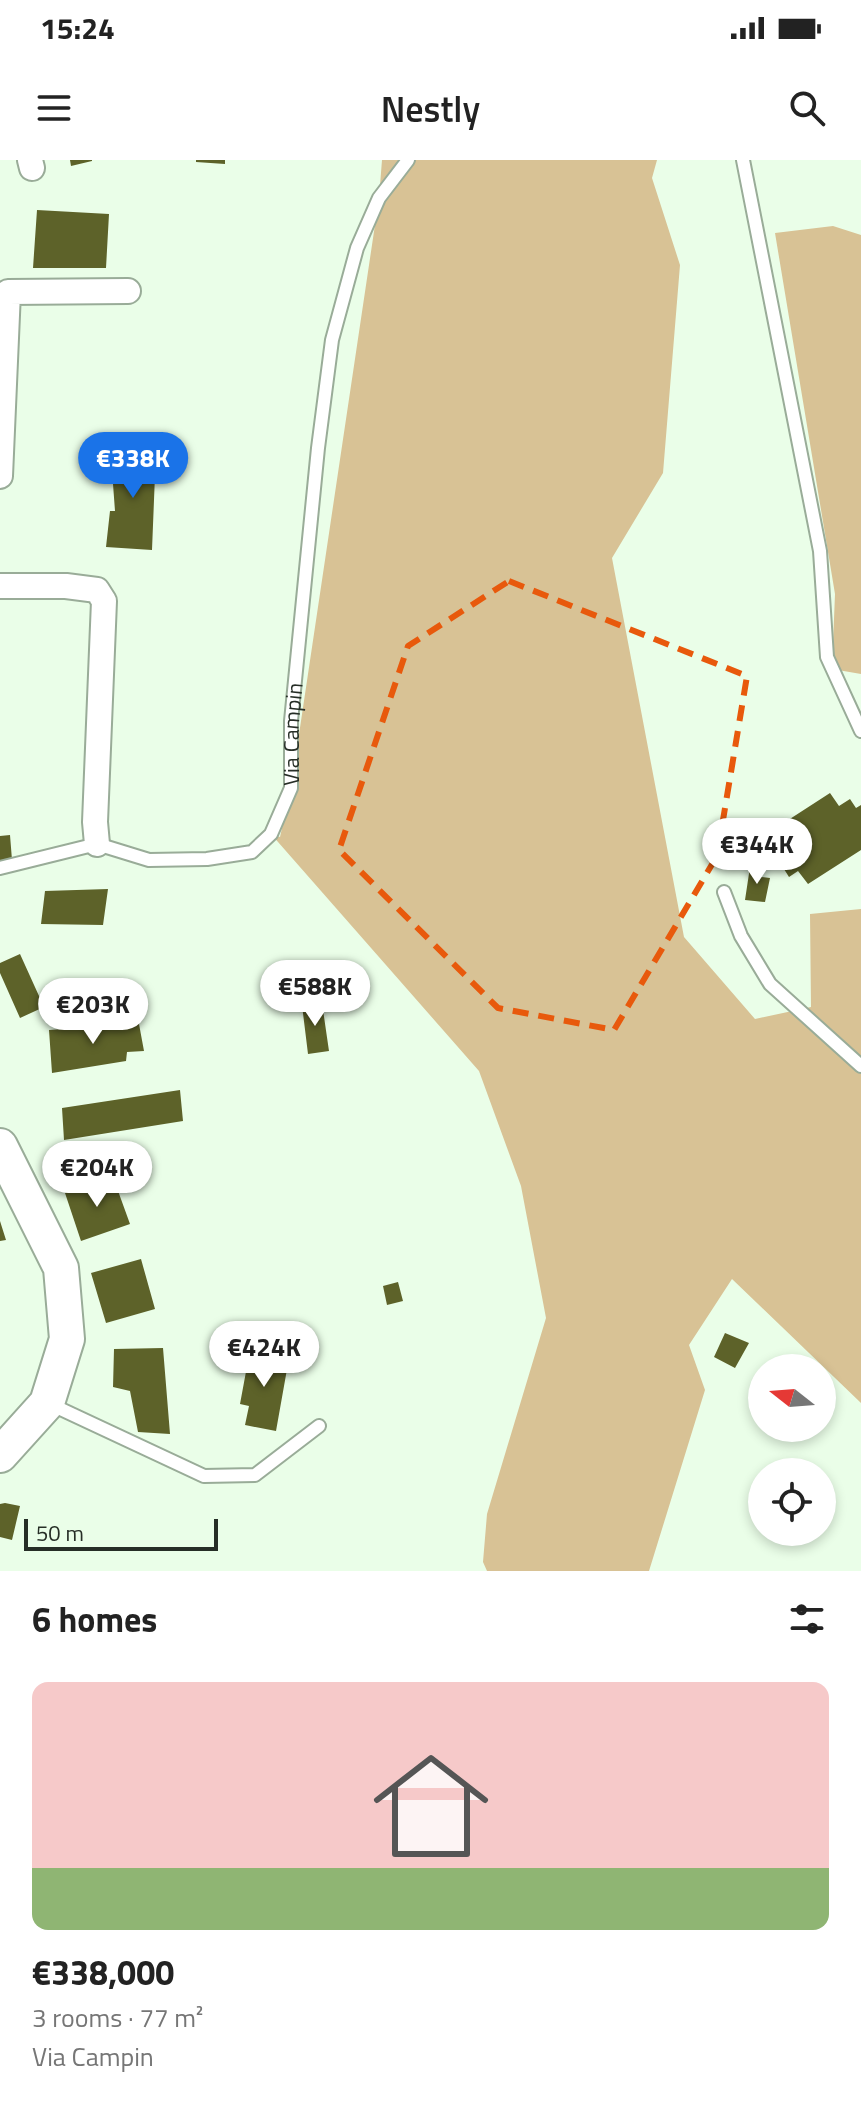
<!DOCTYPE html>
<meta charset="utf-8">
<style>
:root{--surface:#fff;--page:#f2f2f2;--text:#222;--muted:#767676;--accent:#1a73e8}
body{margin:0;font-family:"Titillium Web",sans-serif;background:var(--page);color:var(--text);height:100vh;display:flex;flex-direction:column;font-size:30px;white-space:nowrap}
*{box-sizing:border-box;margin:0}
p{font-size:26px;color:var(--muted)}
.icon{flex:none;width:44px;height:44px;fill:none;stroke:currentColor;stroke-width:2;stroke-linecap:round;stroke-linejoin:round}
.map{position:relative;height:1411px;overflow:hidden}
.drawer{display:flex;flex-direction:column;background:var(--surface);flex:1}
.drawer>*{flex:none}
.needle{width:52px;rotate:287deg}
.buttons{position:absolute;left:748px;top:1194px;display:grid;gap:16px}
.buttons a{display:grid;place-items:center;width:88px;height:88px;border-radius:50%;background:var(--surface);box-shadow:0 4px 12px #0003;font-size:40px}
.scale{position:absolute;left:24px;bottom:20px;width:194px;box-sizing:border-box;padding-left:8px;border:4px solid #262e26;border-top:0;font-size:22px;line-height:28px;white-space:nowrap;color:#262e26;-webkit-text-stroke:6px #eafee8;paint-order:stroke}
.price{position:absolute;translate:-50% -68px;padding:0 18px;border-radius:28px;background:#fff;color:#222;font-size:26px;line-height:52px;filter:drop-shadow(0 2px 4px #0008)}
.price::after{content:'';position:absolute;left:50%;top:48px;width:24px;height:18px;margin-left:-12px;background:inherit;clip-path:polygon(0 0,100% 0,50% 100%)}
.price.on{background:var(--accent);color:#fff}
ul{padding:0;list-style:none}
li{display:grid;align-content:center;gap:16px;height:424px;padding:0 32px}
li span{display:grid;place-items:center;height:248px;border-radius:16px;color:#555}
li>.icon{margin-inline-start:auto}
span .icon{width:144px;height:144px;fill:#fffc;stroke-width:1}
li b{font-size:34px}
h2{display:flex;justify-content:space-between;align-items:center;height:96px;padding:0 32px;font-size:34px}
.status{display:flex;justify-content:space-between;align-items:center;height:56px;padding:0 40px;background:var(--surface);direction:ltr}
.status svg{height:22px;fill:currentColor}
header{display:flex;justify-content:space-between;align-items:center;height:104px;padding:0 32px;background:var(--surface);font-size:36px;font-weight:600}
.map>svg:first-child{display:block}
.green{fill:#d8c295}
.building{fill:#5d6229}
.lines{fill:none;stroke-linecap:round;stroke-linejoin:round}
.lane-casing{stroke:#99ac98;stroke-width:16}
.street-casing{stroke:#99ac98;stroke-width:28}
.secondary-casing{stroke:#99ac98;stroke-width:38}
.lane{stroke:#fff;stroke-width:12}
.street{stroke:#fff;stroke-width:24}
.secondary{stroke:#fff;stroke-width:34}
.marked{fill:none;stroke:#e8590c;stroke-width:6;stroke-dasharray:16 10;stroke-linejoin:round}
.labels{text-anchor:middle;stroke-width:8;stroke-linejoin:round;paint-order:stroke}
.street-label{font-size:22px;fill:#262e26;stroke:#eafee8}
</style>
<div class="status"><b>15:24</b><svg viewBox="0 0 49 12"><path d="M0 12V9h3v3zM5 12V6h3v6zM10 12V3h3v9zM15 12V0h3v12zM26 1h20v11H26zM47 4h2v5h-2z"/></svg></div>
<header><svg class="icon" aria-label="menu" viewBox="0 0 24 24"><path d="M4 6h16M4 12h16M4 18h16"/></svg>Nestly<svg class="icon" aria-label="search" viewBox="0 0 24 24"><circle cx="10" cy="10" r="6"/><path d="M15 15l6 6"/></svg></header>
<div class="map">
<svg width="861" height="1411" viewBox="0 0 861 1411">
<rect width="100%" height="100%" fill="#eafee8"/>
<path class="green" d="M382,0H657L652,18L680,105L663,313L612,398L684,777L755,859L811,847L810,754L861,749V1243L732,1119L689,1185L705,1230L649,1411H487L483,1402L487,1354L546,1158L521,1026L479,911L271,674L280,677L291,628L379,38Z
M833,66L861,75V514L832,509L835,434L775,73Z"/>
<path class="building" d="M70,0H92V1L71,6Z
M196,0H225V4L196,2Z
M37,50L109,54L106,108H33Z
M115,288L156,290L152,390L106,387L110,351H115L113,324Z
M830,633L839,646L850,639L856,648L861,645V690L808,724L798,711L789,717L777,698L793,688L779,666Z
M10,675L12,700L0,702V676Z
M750,707L763,709L761,717L770,718L765,742L745,740Z
M108,729L103,765L41,764L45,731Z
M20,794L44,847L20,858L0,813V803Z
M322,843L329,891L308,894L302,845Z
M139,864L144,891L127,892L126,901L52,913L49,870Z
M180,930L183,961L64,980L62,948Z
M113,1017L130,1064L81,1081L65,1033Z
M0,1061L6,1080L0,1081Z
M141,1099L155,1149L106,1163L91,1113Z
M398,1122L403,1141L387,1145L383,1126Z
M725,1173L749,1183L735,1208L714,1197Z
M163,1188L170,1274L138,1272L130,1231L113,1227L114,1189Z
M250,1190L289,1198L276,1271L245,1265L249,1246L240,1244Z
M5,1343L20,1346L12,1380L0,1377V1344Z"/>
<g class="lines">
<g class="lane-casing">
<g id="lane">
<path d="M743,0L820,391L827,497L861,571"/>
<path id="s1" d="M0,708L97,684L149,700L207,699L252,692L271,674L291,628V561L318,288L332,180L357,88L379,38L408,0"/>
<path d="M724,732L741,776L770,824L861,906"/>
<path d="M50,1244L204,1316L255,1315L319,1266"/>
</g>
</g>
<g class="street-casing">
<path id="street" d="M30,0L32,8
M0,316L8,132L128,131
M0,426H66L97,430L104,441L95,662L97,684"/>
</g>
<g class="secondary-casing">
<path id="secondary" d="M0,986L61,1108L67,1179L47,1243L0,1295"/>
</g>
<use href="#lane" class="lane"/>
<use href="#street" class="street"/>
<use href="#secondary" class="secondary"/>
</g>
<path class="marked" d="M509,421L747,516L717,696L614,870L498,848L339,690L408,486Z"/>
<g class="labels">
<g class="street-label">
<text dy="8" stroke="none"><textPath href="#s1" startOffset="388">Via Campin</textPath></text>
</g>
</g>
</svg>
<div class="buttons">
<a><svg class="needle" viewBox="-14 -14 28 28"><path d="M0-13l5 13h-10z" fill="#e53935"/><path d="M0 13l5-13h-10z" fill="#767676"/></svg></a>
<a><svg class="icon" aria-label="locate" viewBox="0 0 24 24"><circle cx="12" cy="12" r="6"/><path d="M12 2v4M12 18v4M2 12h4M18 12h4"/></svg></a>
</div>
<div class="scale">50 m</div>
<b class="price on" style="left:133px;top:340px">€338K</b>
<b class="price" style="left:757px;top:726px">€344K</b>
<b class="price" style="left:315px;top:868px">€588K</b>
<b class="price" style="left:93px;top:886px">€203K</b>
<b class="price" style="left:97px;top:1049px">€204K</b>
<b class="price" style="left:264px;top:1229px">€424K</b>
</div>
<section class="drawer">
<h2>6 homes<svg class="icon" aria-label="filters" viewBox="0 0 24 24"><path d="M4 7h16M4 17h16"/><circle cx="9" cy="7" r="2"/><circle cx="15" cy="17" r="2"/></svg></h2>
<ul>
<li><span style="background:linear-gradient(#f6c9c9 75%,#8fb573 0)"><svg class="icon" aria-label="home" viewBox="0 0 24 24"><path d="M3 11l9-7 9 7M6 9v11h12V9"/></svg></span><div><b>€338,000</b><p>3 rooms · 77 m²</p><p>Via Campin</p></div></li>
</ul>
</section>
